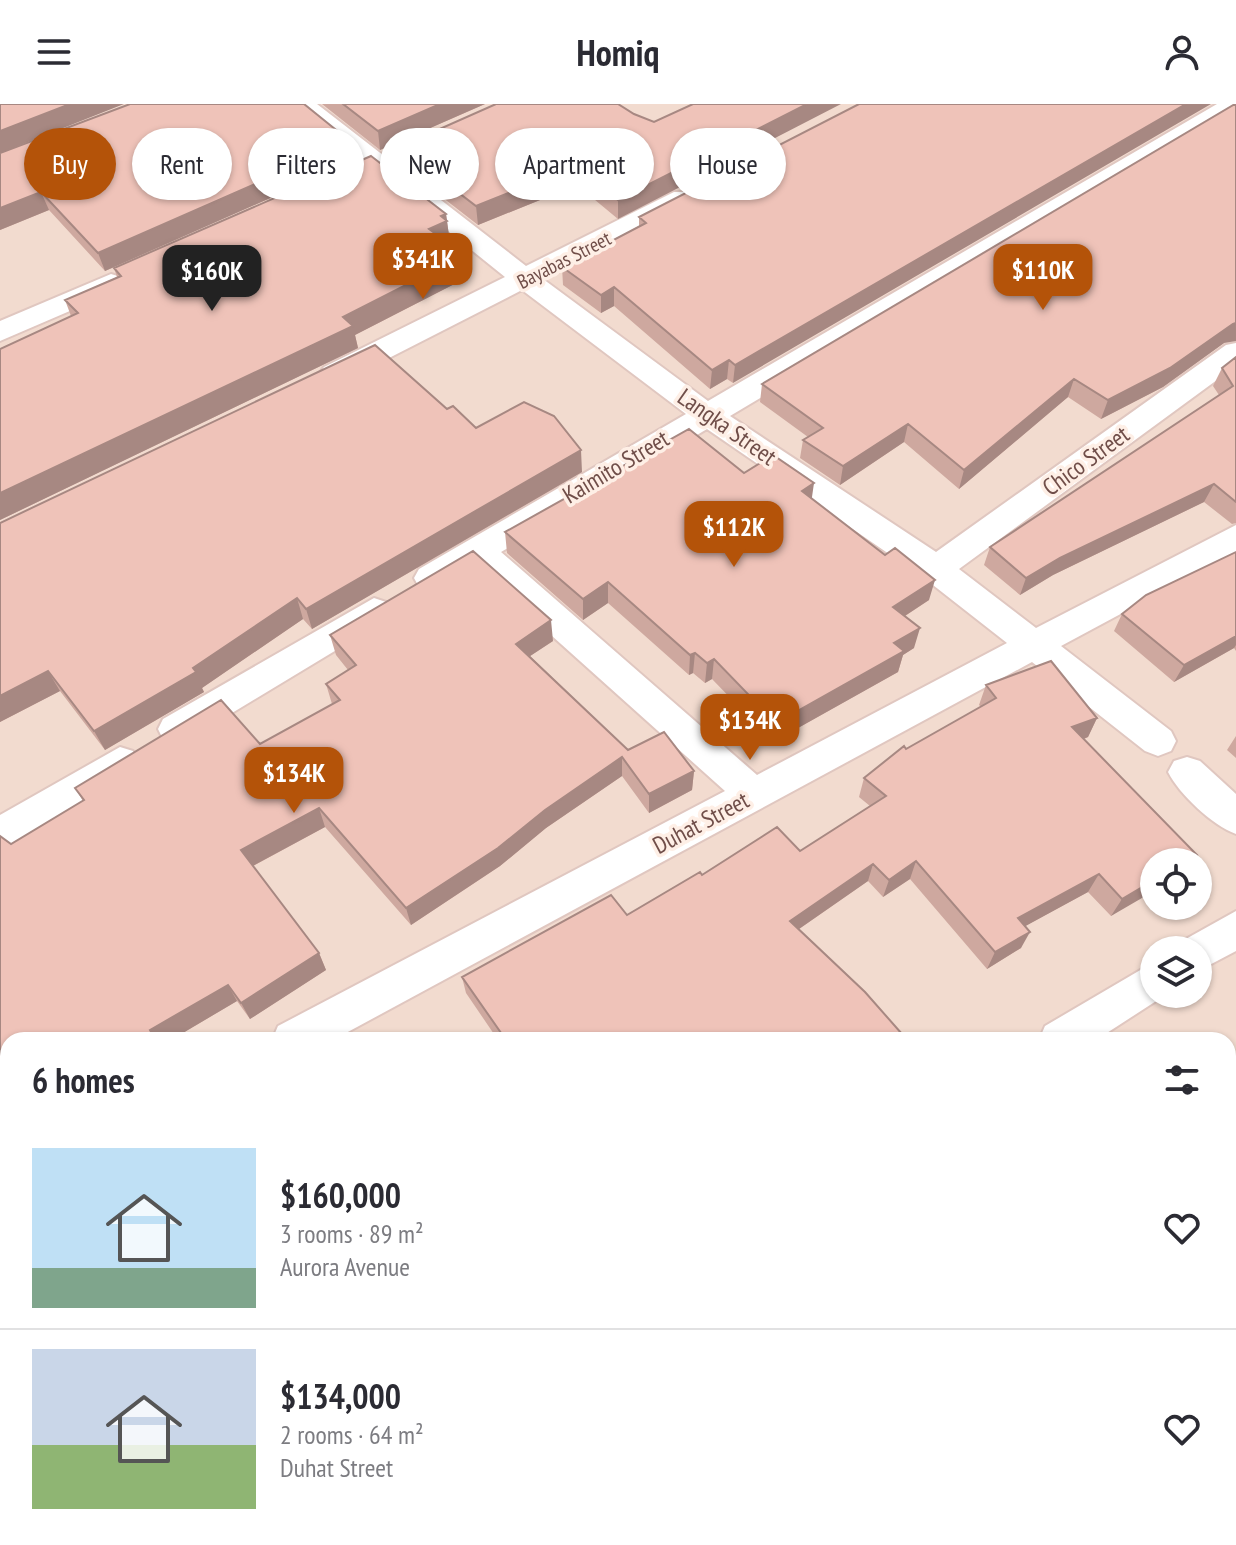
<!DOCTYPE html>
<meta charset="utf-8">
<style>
:root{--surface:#fff;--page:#f7f7f7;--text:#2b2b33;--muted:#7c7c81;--line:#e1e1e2;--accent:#b45309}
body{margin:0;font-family:"PT Sans Narrow",sans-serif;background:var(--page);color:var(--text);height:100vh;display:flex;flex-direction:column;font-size:30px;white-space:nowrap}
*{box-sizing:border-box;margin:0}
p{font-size:26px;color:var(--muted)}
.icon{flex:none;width:44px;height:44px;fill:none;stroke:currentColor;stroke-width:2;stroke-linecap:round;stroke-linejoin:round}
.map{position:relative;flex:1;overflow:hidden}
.drawer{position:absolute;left:0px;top:928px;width:1236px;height:514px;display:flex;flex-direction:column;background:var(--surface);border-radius:24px 24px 0 0;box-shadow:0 2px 6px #0004}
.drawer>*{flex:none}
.top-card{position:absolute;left:24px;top:24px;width:800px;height:72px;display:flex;gap:16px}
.controls{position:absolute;left:1140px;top:744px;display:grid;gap:16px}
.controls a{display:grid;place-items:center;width:72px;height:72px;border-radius:50%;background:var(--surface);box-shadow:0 2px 6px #0004;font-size:40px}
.price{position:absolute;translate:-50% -68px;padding:0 18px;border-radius:16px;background:var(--accent);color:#fff;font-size:26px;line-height:52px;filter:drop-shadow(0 2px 4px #0008)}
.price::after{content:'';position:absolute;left:50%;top:48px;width:24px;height:18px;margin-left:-12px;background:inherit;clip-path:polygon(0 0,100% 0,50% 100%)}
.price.active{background:#222;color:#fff}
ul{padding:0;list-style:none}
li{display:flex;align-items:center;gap:24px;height:200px;padding:0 32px}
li+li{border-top:2px solid var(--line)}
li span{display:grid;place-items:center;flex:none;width:224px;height:160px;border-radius:0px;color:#555}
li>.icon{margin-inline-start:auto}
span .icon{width:96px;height:96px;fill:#fffc;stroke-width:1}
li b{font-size:34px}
h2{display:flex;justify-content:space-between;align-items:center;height:96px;padding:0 32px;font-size:34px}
.tag{padding:0 28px;border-radius:36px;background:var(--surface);box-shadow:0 2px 6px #0004;font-size:28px;line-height:72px}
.tag.active{background:var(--accent);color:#fff}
header{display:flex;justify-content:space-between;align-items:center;height:104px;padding:0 32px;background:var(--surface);font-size:36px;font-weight:700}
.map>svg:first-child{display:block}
.residential{fill:#f2dbcf;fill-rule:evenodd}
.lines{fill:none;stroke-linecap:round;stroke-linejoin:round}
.stream{fill:#9dd4d0;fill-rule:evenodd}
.street-casing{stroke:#e0c7c0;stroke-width:4}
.street{fill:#fff;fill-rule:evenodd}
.wall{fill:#cea89f}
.shaded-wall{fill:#a78882}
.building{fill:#efc3b9;stroke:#a78882;stroke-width:2}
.labels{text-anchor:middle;stroke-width:7;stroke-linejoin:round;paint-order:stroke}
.far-street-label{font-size:20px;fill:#704e49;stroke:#feefe6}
.street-label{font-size:24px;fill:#704e49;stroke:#feefe6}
</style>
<header><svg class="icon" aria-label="menu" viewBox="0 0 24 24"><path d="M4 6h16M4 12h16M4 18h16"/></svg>Homiq<svg class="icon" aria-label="person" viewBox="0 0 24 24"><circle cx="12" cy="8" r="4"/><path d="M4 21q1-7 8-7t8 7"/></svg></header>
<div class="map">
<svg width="1236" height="1441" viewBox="0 0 1236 1441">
<rect width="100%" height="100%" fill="#fbebe0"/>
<path class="residential" d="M0,0H1236V1061L1228,1067V936H8V1434H693L682,1441H0ZM1154,758H1198V802H1154ZM1154,846H1198V890H1154Z
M1236,1083V1441H716L726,1434H1228V1088Z"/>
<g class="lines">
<path class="stream" d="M1236,1062V1079L1228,1083V1066Z
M688,1434H715L712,1441H686Z"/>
<g class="street-casing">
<path id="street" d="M290,0H317L526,162L674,88H692L696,94L692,100L543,175L708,297L1217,0H1236V10L730,312L936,448L1226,241L1236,239V262L959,465L1036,524L1236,421V448L1061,542L1171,627L1176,637L1171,647L1158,652L1145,647L1032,558L333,936H272L278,922L725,687L475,463L431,486L419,483L414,474L419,465L686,310L522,186L344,277L334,280L324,277L319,270L324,263L505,173ZM707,325L924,474L1007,539L757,671L501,448Z
M111,170L121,173L125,179L121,185L0,237V217Z
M374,494L386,498L391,507L386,516L189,635L176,639L163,635L158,625L163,615Z
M120,643L133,647L138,658L133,669L0,746V711Z
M1187,653L1200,657L1236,690V730C1212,721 1180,691 1168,668L1174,657Z
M1236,807V847L1198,867V846H1179L1184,836Z
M1154,858V890H1167L1096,936H1039L1045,922Z
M8,1065V1110L0,1113V1068Z
M1236,1234V1285L1228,1288V1237Z
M237,1434H297L294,1441H234Z
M958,1434H1017L1014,1441H955Z"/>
</g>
<use href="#street" class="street"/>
</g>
<path class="wall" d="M322,0H485L380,46Z
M618,0V115L577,81L478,121L402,62L399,43Z
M859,0L733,279L727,275L710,285L614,202L601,209L563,181L562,163L639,122V113Z
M0,49L354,57L105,167L49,106L0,126Z
M446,110L450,139L465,151L468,173L355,231L358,244L0,416V245L71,212L65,196L117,173L114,164Z
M1224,239L1163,283L1101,315L1068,293L959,385L904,338L840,381L800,354L803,336L808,333L760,298L762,280Z
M1236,253V419L1232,420L1204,398L1053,471L1020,491L984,461L990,443L1219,291L1213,282L1222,264Z
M447,305L476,324L582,368L312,525L303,515L202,584L204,588L105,646L60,587L0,618V419Z
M744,369L812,395L929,496L905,512L914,544L903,551L898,568L773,638L712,575L705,579L693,569L689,571L608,499L583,516L507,449L505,428Z
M1236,448V547L1234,544L1174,578L1114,527L1122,510Z
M330,531L553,537L530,552L628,646L694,667L692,686L649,709L622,672L546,724L500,762L411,821L325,723L253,762L319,849L326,866L250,915L237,897L171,936H8L6,1033L11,740L83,697L75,684L260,640L332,600L326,580L348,566L336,551Z
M986,581L1097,614L1088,633L1084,635L1197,751L1111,812L1088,788L1025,822L1021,844L987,865L910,775L883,793L868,777L799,825L902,930L900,936H498L466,889L462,873L627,811L702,771L800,747L870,702L859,693L864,674L906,645L981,603L979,601Z
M1236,632V654L1227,646Z
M812,1434H840L831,1441H816Z
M1123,1434H1205L1209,1441H1126Z"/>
<path class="shaded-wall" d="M70,0H124L0,49V27Z
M440,0H485L380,46L378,27Z
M807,0H841L618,115V96Z
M1186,0H1211L733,279L735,261Z
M351,38L354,57L105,167L98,149Z
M576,62L577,81L478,121L476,102Z
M41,88L49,106L0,126V104Z
M446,110L450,139L429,125L441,112Z
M465,151L468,173L355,231L358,244L0,416V389Z
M614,183V202L601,209V191Z
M1236,219V237L1224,239L1163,283L1101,315L1108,296L1233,220Z
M729,256L727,275L710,285L712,266Z
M1074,275L1068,293L959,385L964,366Z
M908,320L904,338L840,381L843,362Z
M581,346L582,368L312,525L306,505Z
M814,379L811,400L802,387Z
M1214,380L1204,398L1053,471L1020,491L1026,474L1060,454Z
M935,476L929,496L888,523L893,503Z
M608,478V499L583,516V495Z
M297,494L303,515L202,584L204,588L105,646L94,627L193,564Z
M551,516L553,537L518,560L516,540Z
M920,524L914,544L903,551L898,568L773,638L776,619L894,539Z
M1236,532V541L1234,544L1174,578L1184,561Z
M695,549L693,569L689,571L690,551Z
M714,555L712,575L705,579L707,559Z
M48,567L60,587L0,618V592Z
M1097,614L1088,633L1063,643L1072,623Z
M622,653V672L546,724L500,762L411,821L406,804L545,706Z
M694,667L692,686L649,709V690Z
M319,704L325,723L249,764L241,746Z
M916,757L910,775L883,793L889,776Z
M873,760L868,777L786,834L790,817Z
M1099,770L1088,788L1009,831L1018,814Z
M1154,776V787L1111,812L1122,795Z
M1030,828L1021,844L987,865L995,848Z
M319,849L326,866L250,915L241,899Z
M228,881L237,897L171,936H156L150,926Z
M8,1009V1032L6,1033L0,1028V1014Z
M92,1434H106L108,1441H95Z"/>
<path class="building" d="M0,0H70L0,27Z
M130,0H304L351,38L98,149L41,88L0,104V49Z
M343,0H440L378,27Z
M496,0H618L634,10L654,18L693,0H807L618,96L576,62L476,102L399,43Z
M859,0H1186L735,261L729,256L712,266L614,183L601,191L562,163L646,119L639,113Z
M1235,0H1236V219L1233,220L1170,264L1108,296L1074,275L964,366L908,320L843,362L803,336L823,324L762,280Z
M371,52L446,110L441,112L447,117L429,125L465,151L343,213L353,222L0,389V245L78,209L65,196L121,172L114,164Z
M375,241L447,305L453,302L476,324L524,298L554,312L581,346L306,505L297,494L193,564L196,568L94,627L48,567L0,592V419Z
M1236,253V398L1214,380L1060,454L1026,474L990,443L1233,282L1222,264Z
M689,325L744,369L773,351L814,379L802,387L885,451L895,444L935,476L893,503L920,524L894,539L904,547L776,619L714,555L707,559L695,549L690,551L608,478L583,495L505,428Z
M473,447L551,516L516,540L628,646L664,628L694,667L649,690L622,653L545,706L498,744L406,804L319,704L241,746L319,849L241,899L228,881L150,926L156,936H8V1009L0,1014V732L11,740L84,696L75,684L221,596L260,640L340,596L326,580L356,561L330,531Z
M1236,448V532L1184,561L1122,510L1146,491Z
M1051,557L1097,614L1072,623L1197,751L1185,758H1154V776L1122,795L1099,770L1018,814L1030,828L995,848L916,757L889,776L873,760L790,817L865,888L902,930L895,936H506L462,873L611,791L627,811L700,768L702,771L777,723L800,747L886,692L864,674L904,642L906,645L996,594L986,581Z
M1236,1093V1201L1228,1206V1098Z
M8,1119V1135L3,1122Z
M8,1142V1434H92L95,1441H0V1146Z
M320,1434H524L527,1441H309Z
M820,1434H840L831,1441H824Z
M1145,1434H1205L1209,1441H1148Z"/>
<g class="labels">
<g class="far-street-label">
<text transform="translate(564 156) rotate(-27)" y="7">Bayabas Street</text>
</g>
<g class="street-label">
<text transform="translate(727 323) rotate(35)" y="8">Langka Street</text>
<text transform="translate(1086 357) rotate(-36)" y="8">Chico Street</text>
<text transform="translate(616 363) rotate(-31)" y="8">Kaimito Street</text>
<text transform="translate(701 719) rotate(-28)" y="8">Duhat Street</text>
</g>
</g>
</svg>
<div class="controls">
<a><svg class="icon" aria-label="locate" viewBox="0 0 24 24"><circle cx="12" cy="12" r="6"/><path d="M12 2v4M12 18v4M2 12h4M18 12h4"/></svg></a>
<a><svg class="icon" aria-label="layers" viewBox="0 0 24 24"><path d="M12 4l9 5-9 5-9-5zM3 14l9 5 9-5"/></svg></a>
</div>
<b class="price" style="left:423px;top:197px">$341K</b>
<b class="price" style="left:1043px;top:208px">$110K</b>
<b class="price active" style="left:212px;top:209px">$160K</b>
<b class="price" style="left:734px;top:465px">$112K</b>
<b class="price" style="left:750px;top:658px">$134K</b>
<b class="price" style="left:294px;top:711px">$134K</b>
<div class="top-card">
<a class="tag active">Buy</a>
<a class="tag">Rent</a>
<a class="tag">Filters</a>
<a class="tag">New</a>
<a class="tag">Apartment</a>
<a class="tag">House</a>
</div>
<section class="drawer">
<h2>6 homes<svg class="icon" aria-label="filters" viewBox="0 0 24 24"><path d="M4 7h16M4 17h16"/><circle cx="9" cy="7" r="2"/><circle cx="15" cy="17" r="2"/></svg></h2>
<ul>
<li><span style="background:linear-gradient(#bfe0f5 75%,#7fa58c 0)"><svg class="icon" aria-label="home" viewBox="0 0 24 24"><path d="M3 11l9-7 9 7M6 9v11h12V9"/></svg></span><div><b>$160,000</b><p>3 rooms · 89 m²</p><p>Aurora Avenue</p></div><svg class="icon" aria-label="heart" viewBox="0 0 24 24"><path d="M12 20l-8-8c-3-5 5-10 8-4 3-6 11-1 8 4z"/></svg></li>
<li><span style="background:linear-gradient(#c9d6e8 60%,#8fb573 0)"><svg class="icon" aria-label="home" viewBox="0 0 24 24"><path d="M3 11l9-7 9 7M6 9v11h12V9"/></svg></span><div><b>$134,000</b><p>2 rooms · 64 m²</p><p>Duhat Street</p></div><svg class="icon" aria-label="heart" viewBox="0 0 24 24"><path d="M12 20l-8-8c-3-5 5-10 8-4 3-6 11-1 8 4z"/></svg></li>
</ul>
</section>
</div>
